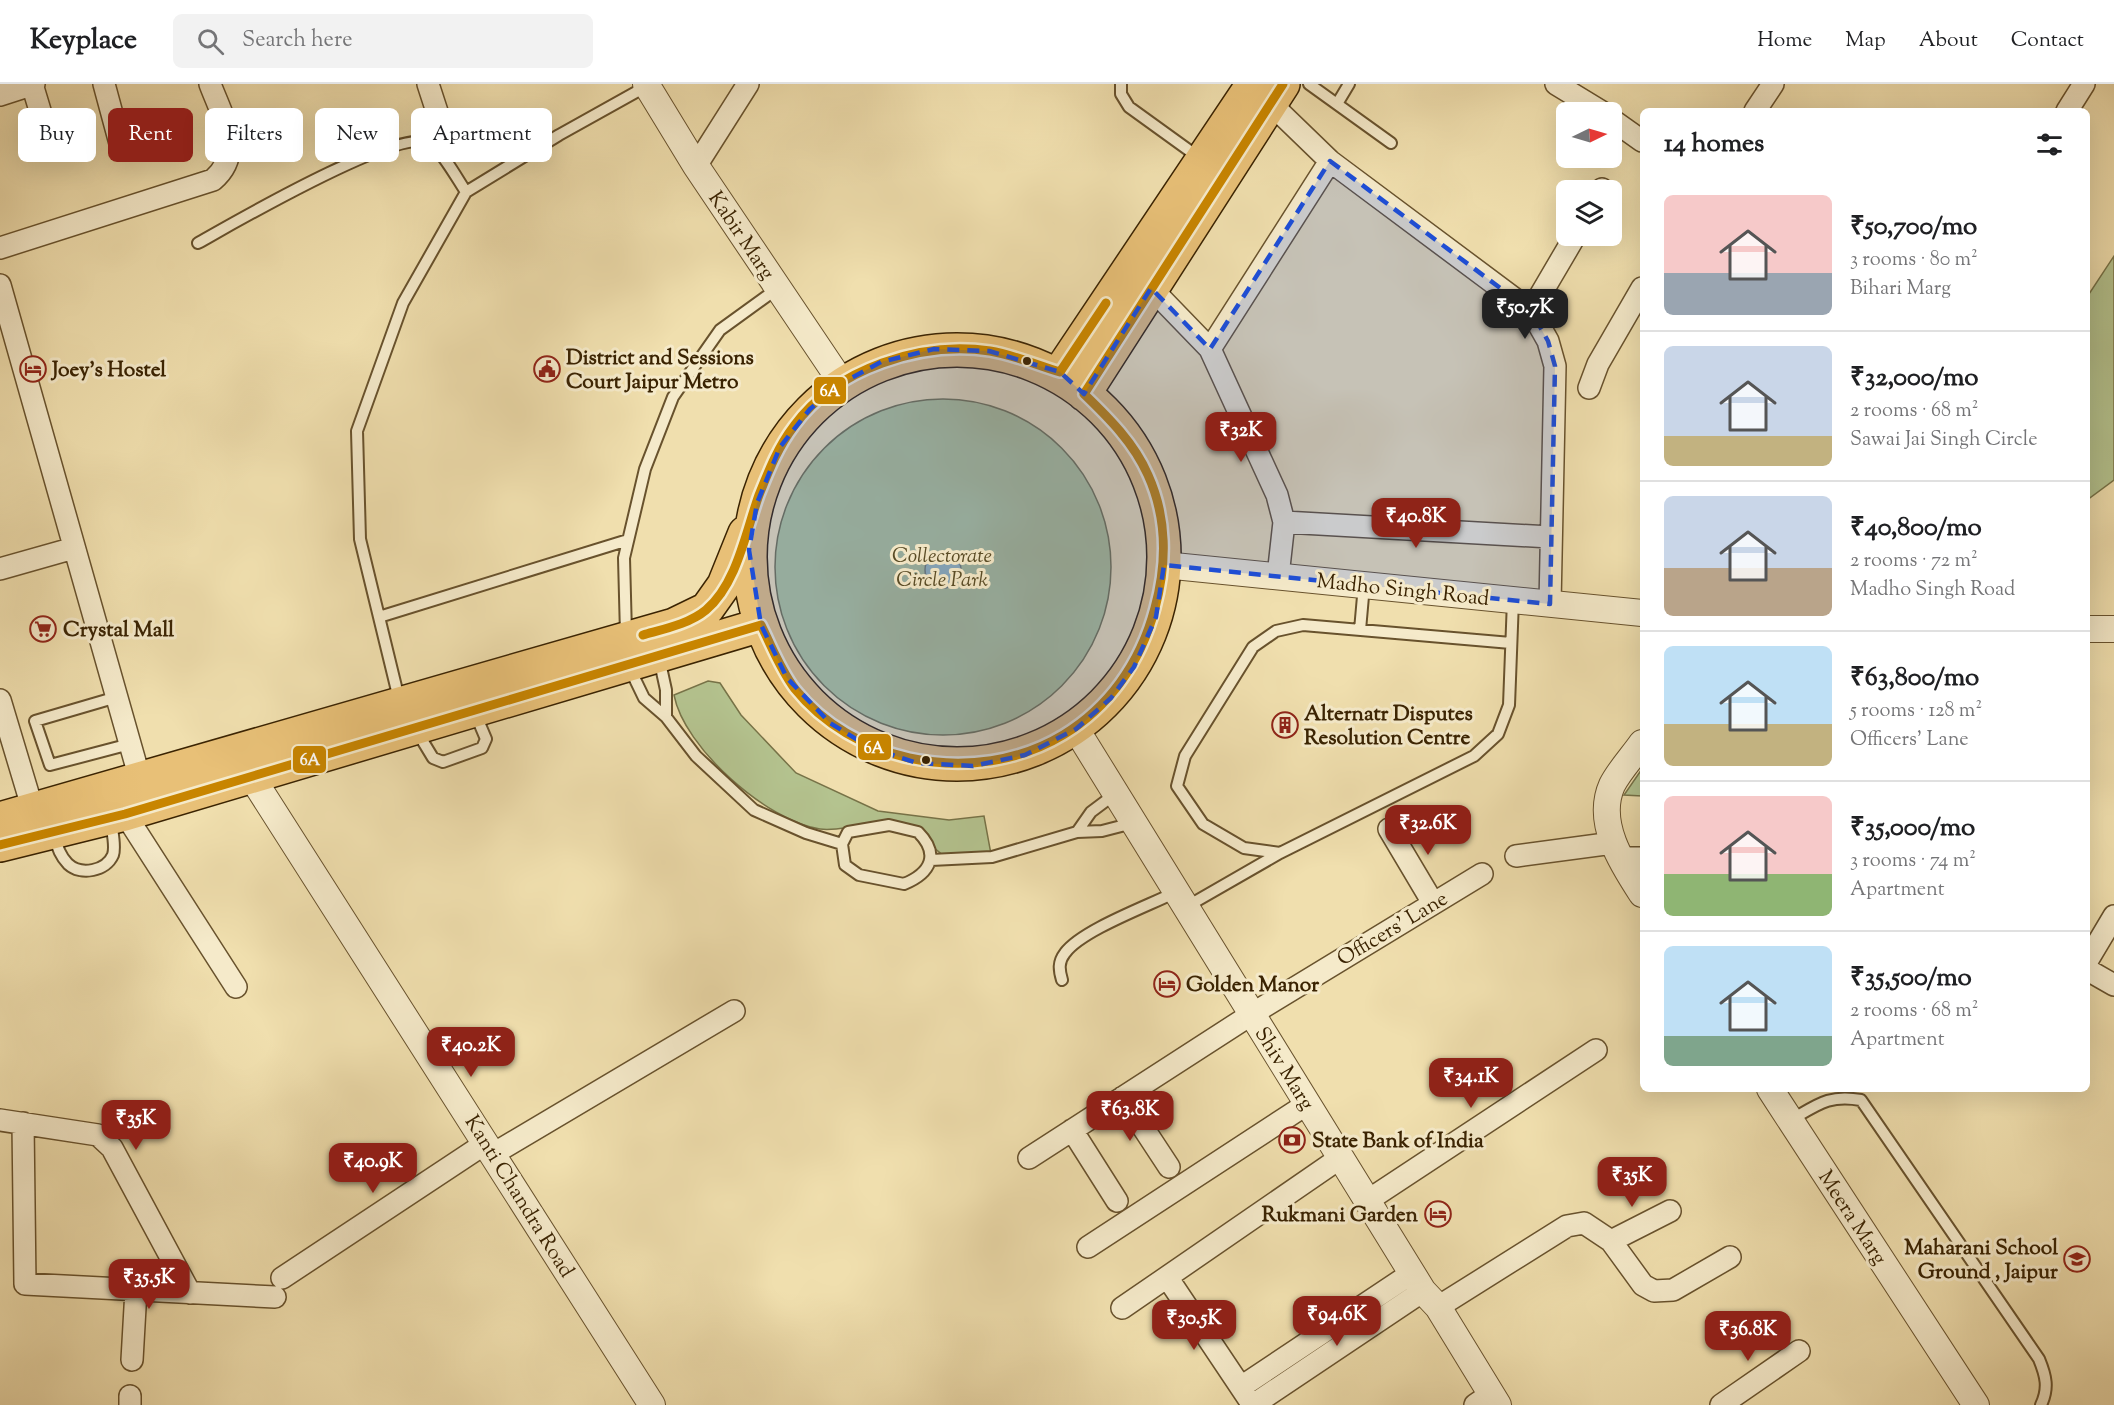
<!DOCTYPE html>
<meta charset="utf-8">
<style>
:root{--surface:#fff;--page:#f2f2f2;--text:#202124;--muted:#757577;--line:#e0e0e0;--accent:#8f2418}
body{margin:0;font-family:"Sorts Mill Goudy",serif;background:var(--page);color:var(--text);height:100vh;display:flex;flex-direction:column;font-size:22px;white-space:nowrap}
*{box-sizing:border-box;margin:0}
p{font-size:20px;color:var(--muted)}
.icon{flex:none;width:33px;height:33px;fill:none;stroke:currentColor;stroke-width:2;stroke-linecap:round;stroke-linejoin:round}
.map{position:relative;flex:1;overflow:hidden}
.side{position:absolute;left:1640px;top:24px;width:450px;height:984px;display:flex;flex-direction:column;background:var(--surface);border-radius:9px;box-shadow:0 6px 24px #0002}
.side>*{flex:none}
.hud{position:absolute;left:18px;top:24px;width:570px;height:54px;display:flex;gap:12px}
.needle{width:39px;rotate:85deg}
.fabs{position:absolute;left:1556px;top:18px;display:grid;gap:12px}
.fabs a{display:grid;place-items:center;width:66px;height:66px;border-radius:9px;background:var(--surface);box-shadow:0 6px 24px #0002;font-size:30px}
.price{position:absolute;translate:-50% -51px;padding:0 14px;border-radius:12px;background:var(--accent);color:#fff;font-size:20px;line-height:39px;filter:drop-shadow(0 2px 3px #0008)}
.price::after{content:'';position:absolute;left:50%;top:36px;width:18px;height:14px;margin-left:-9px;background:inherit;clip-path:polygon(0 0,100% 0,50% 100%)}
.price.active{background:#222;color:#fff}
ul{padding:0;list-style:none}
li{display:flex;align-items:center;gap:18px;height:150px;padding:0 24px}
li+li{border-top:2px solid var(--line)}
li span{display:grid;place-items:center;flex:none;width:168px;height:120px;border-radius:9px;color:#555}
li>.icon{margin-inline-start:auto}
span .icon{width:72px;height:72px;fill:#fffc;stroke-width:1}
li b{font-size:26px}
h2{display:flex;justify-content:space-between;align-items:center;height:72px;padding:0 24px;font-size:26px}
.chip{padding:0 21px;border-radius:9px;background:var(--surface);box-shadow:0 6px 24px #0002;font-size:21px;line-height:54px}
.chip.active{background:var(--accent);color:#fff}
header{display:flex;align-items:center;gap:36px;box-sizing:border-box;height:84px;padding:0 30px;background:var(--surface);border-bottom:2px solid var(--line)}
header strong{font-size:28px}
nav{display:flex;gap:33px;margin-inline-start:auto;font-size:21px}
.search{width:420px;height:54px;background:var(--page);display:flex;align-items:center;gap:15px;box-sizing:border-box;padding:0 21px;border-radius:9px;color:var(--muted);font-size:22px}
.map>svg:first-child{display:block}
.green{fill:#b4c38f;stroke:#777348;stroke-width:1.5}
.water{fill:#9ebab5;stroke:#767e6d;stroke-width:1.5}
.lines{fill:none;stroke-linecap:round;stroke-linejoin:round}
.service-casing{stroke:#68522d;stroke-width:14}
.minor-casing{stroke:#68522d;stroke-width:24}
.tertiary-casing{stroke:#68522d;stroke-width:28}
.primary-casing{stroke:#3a2302;stroke-width:36}
.service{stroke:#f5eaca;stroke-width:10}
.minor{stroke:#f5eaca;stroke-width:21}
.tertiary{stroke:#f5eaca;stroke-width:26}
.primary{stroke:#e8c077;stroke-width:33}
.bus-1-casing{stroke:#f5eaca;stroke-width:14}
.bus-1{stroke:#c88500;stroke-width:9}
.marked{fill:#1d4ed8;fill-opacity:0.2;stroke:#1d4ed8;stroke-width:4.5;stroke-dasharray:12 8;stroke-linejoin:round}
.bus-dot{fill:#3a2302;stroke:#f5eaca;stroke-width:2}
.labels{text-anchor:middle;stroke-width:6;stroke-linejoin:round;paint-order:stroke}
.street-label{font-size:21px;fill:#3a2302;stroke:#f5eaca}
.poi-label{font-size:21px;font-weight:bold;fill:#3a2302;stroke:#f5eaca;text-anchor:start}
.park-label{font-size:21px;font-style:italic;fill:#584b25;stroke:#f5eaca}
.line-badge{stroke:#f5eaca;stroke-width:2}
.badge-label{font-size:16px;text-anchor:middle;font-weight:bold;fill:#fff}
</style>
<header>
<strong>Keyplace</strong>
<div class="search"><svg class="icon" aria-label="search" viewBox="0 0 24 24"><circle cx="10" cy="10" r="6"/><path d="M15 15l6 6"/></svg>Search here</div>
<nav><a>Home</a><a>Map</a><a>About</a><a>Contact</a></nav>
</header>
<div class="map">
<svg width="2114" height="1321" viewBox="0 0 2114 1321">
<rect width="100%" height="100%" fill="#f0dfae"/>
<filter id="stains"><feTurbulence type="fractalNoise" baseFrequency=".00333" numOctaves="4"/><feColorMatrix values="0 0 0 0 .2 0 0 0 0 .09 0 0 0 0 .02 0 0 0 .5 -.17"/></filter>
<radialGradient id="worn" r=".72"><stop offset=".6" stop-color="#630" stop-opacity="0"/><stop offset="1" stop-color="#630" stop-opacity=".3"/></radialGradient>
<path class="green" d="M2114,172V396L2087,416V213Z
M775 483a168 168 0 1 1 336 0a168 168 0 1 1-336 0Z
M708,597L720,599L741,631L796,689L878,727L949,736L984,732L991,770L948,775C938,768 929,759 920,752C912,746 872,741 861,742C848,743 833,747 820,745C767,737 684,664 674,611Z
M1642,685V712L1624,711Z"/>
<path class="water" d="M925 486a18 18 0 1 1 36 0a18 18 0 1 1-36 0Z"/>
<g class="lines">
<g class="service-casing">
<path id="service" d="M1121,0V10L1129,23L1201,75
M1309,0L1391,59
M1337,20L1349,0
M198,159C232,140 403,40 431,60C442,67 458,96 466,108
M379,533L628,456
M1360,546L1364,501
M626,550L624,474L645,385L673,313L720,246L778,204
M1511,559L1303,541L1276,547L1253,563L1185,672L1177,702L1203,740L1244,764L1280,769L1474,672L1498,650L1509,621L1513,516
M659,574L666,606V633
M630,585L644,614L666,633L696,672L754,726L806,749L842,760
M117,613L35,637L50,681L130,660
M399,615L360,455L357,347L403,219L466,108L559,51L647,2
M416,646L433,674L443,678L482,664L486,655L475,629
M889,741L918,748C940,770 931,789 904,800L859,791L845,781L842,760L848,748Z
M1077,748L1091,728L1115,710
M54,750C56,760 61,773 68,780C81,792 106,787 113,771C116,762 112,747 111,738
M931,776L992,773L1077,748L1102,747L1133,739
M1186,823L1280,769
M1062,896C1059,886 1058,878 1065,869C1082,846 1148,822 1176,808
M1791,1036C1817,1021 1829,1010 1861,1016L2039,1275C2046,1292 2049,1304 2041,1321"/>
</g>
<g class="minor-casing">
<path id="minor" d="M32,0L51,63
M104,0L121,63
M428,0L442,43
M1556,0L1602,28
M0,11L34,0
M1270,19L1330,77L1531,227L1548,257L1555,282L1550,520
M1755,27L1773,0
M2067,27L2084,0
M1611,35L1642,57
M696,82L748,0
M1601,106L1602,105
M0,164L213,96C245,69 222,32 210,0
M0,201L140,695
M1151,204L1210,265L1277,411L1284,438L1278,492
M1531,227L1575,152
M1210,265L1330,77
M1589,304L1598,280L1642,204
M1284,438L1550,453
M0,485L74,464
M0,616L33,726
M125,730L236,903
M1389,745L1433,819
M1516,772L1613,759
M1619,774H1642
M2086,879L2114,832
M2086,885L2114,901
M1123,1013L1169,1083
M0,1036L98,1051L112,1064L190,1209
M23,1039L25,1200L275,1213
M1072,1046L1117,1117
M493,1070L734,927
M1029,1074L1252,930L1482,790
M1367,1117L1596,966
M1611,1157L1670,1127
M1088,1163L1307,1020
M1167,1193L1248,1314
M282,1194L486,1059
M1438,1223L1567,1142L1584,1139L1611,1157L1643,1201L1654,1207L1673,1206L1730,1173
M1122,1224L1340,1074
M132,1276L136,1206
M1241,1303L1412,1189
M130,1321V1312
M1253,1321L1423,1207
M1475,1321L1491,1310
M1721,1321L1799,1267"/>
</g>
<g class="tertiary-casing">
<path id="tertiary" d="M646,0L696,82L842,299
M1164,481L1642,529
M2086,545H2114
M1076,645L1423,1207L1438,1223L1498,1321
M1642,659C1633,672 1619,687 1612,701C1595,739 1623,781 1642,810
M251,692L652,1321
M1770,1005L1976,1321"/>
</g>
<g class="primary-casing">
<path id="primary" d="M750 473a207 207 0 1 1 414 0a207 207 0 1 1-414 0Z
M1060,288L1253,0
M1084,310L1283,0
M0,735L674,541L707,525L724,501L745,449
M0,761L125,730L761,541"/>
</g>
<use href="#service" class="service"/>
<use href="#minor" class="minor"/>
<use href="#tertiary" class="tertiary"/>
<use href="#primary" class="primary"/>
<g class="bus-1-casing">
<path id="bus-1" d="M643,551C664,545 689,540 706,526C737,500 746,447 759,411C769,386 778,363 794,342C836,284 922,257 990,267C1014,271 1037,281 1060,288L1106,219
M0,761L125,730L761,541C772,563 780,585 795,605C823,640 865,664 909,674C1023,698 1125,638 1155,524C1167,480 1167,433 1148,391C1134,359 1109,334 1084,310L1283,0"/>
</g>
<use href="#bus-1" class="bus-1"/>
</g>
<path class="marked" d="M1330,77L1531,227L1548,257L1555,282L1550,520L1164,481L1156,533L1134,583L1111,614L1076,645L1025,671L973,682L917,679L869,663L830,639L787,594L761,541L749,466L757,419L780,363L810,325L842,299L881,278L934,265L989,267L1060,288L1084,310L1151,204L1210,265Z"/>
<defs>
<g id="hotel-ring" transform="scale(1.35)"><circle r="9.5" fill="#f5eaca" stroke="#8f2418" stroke-width="1.5"/><path d="M-6-4.5h1.5V1H6V5H4.5V3h-9V5H-6ZM-4 0a1.8 1.8 0 1 1 3.6 0ZM.5 0V-2.5h3Q6-2.5 6 0Z" fill="#8f2418"/></g>
<g id="civic-ring" transform="scale(1.35)"><circle r="9.5" fill="#f5eaca" stroke="#8f2418" stroke-width="1.5"/><path d="M-.6-6.5H3V-4.5H.6V-3L4-1V1h2V6H-6V1h2V-1L-.6-3ZM-1.2 2.5V6h2.4V2.5Z" fill="#8f2418"/></g>
<g id="supermarket-ring" transform="scale(1.35)"><circle r="9.5" fill="#f5eaca" stroke="#8f2418" stroke-width="1.5"/><path d="M-6-5.5h2.5l.6 2H6L4.5 2H-2.5L-4.4-4H-6ZM-1.5 3.2a1.3 1.3 0 1 0 .1 0ZM3 3.2a1.3 1.3 0 1 0 .1 0Z" fill="#8f2418"/></g>
<g id="building-ring" transform="scale(1.35)"><circle r="9.5" fill="#f5eaca" stroke="#8f2418" stroke-width="1.5"/><path d="M-4-6H4V6H1V3H-1V6H-4ZM-2.5-4.3h1.7v1.8h-1.7ZM.8-4.3h1.7v1.8H.8ZM-2.5-1h1.7V.8h-1.7ZM.8-1h1.7V.8H.8Z" fill="#8f2418"/></g>
<g id="bank-ring" transform="scale(1.35)"><circle r="9.5" fill="#f5eaca" stroke="#8f2418" stroke-width="1.5"/><path d="M-6-4H6V4H-6ZM0-2.3a2.3 2.3 0 1 0 0 4.6a2.3 2.3 0 1 0 0-4.6Z" fill="#8f2418"/></g>
<g id="school-ring" transform="scale(1.35)"><circle r="9.5" fill="#f5eaca" stroke="#8f2418" stroke-width="1.5"/><path d="M0-5L7-2L0 1L-7-2ZM-4 1L0 2.5L4 1V4Q0 6-4 4Z" fill="#8f2418"/></g>
</defs>
<g fill-rule="evenodd">
<use href="#hotel-ring" x="33" y="285"/>
<use href="#civic-ring" x="547" y="285"/>
<use href="#supermarket-ring" x="43" y="545"/>
<use href="#building-ring" x="1285" y="641"/>
<use href="#hotel-ring" x="1167" y="900"/>
<use href="#bank-ring" x="1292" y="1056"/>
<use href="#hotel-ring" x="1438" y="1130"/>
<use href="#school-ring" x="2077" y="1175"/>
</g>
<g class="bus-dot">
<circle cx="1027" cy="277" r="5"/>
<circle cx="926" cy="676" r="5"/>
</g>
<g class="labels">
<g class="street-label">
<text transform="translate(742 151) rotate(56)" y="7">Kabir Marg</text>
<text transform="translate(1403 505) rotate(6)" y="7">Madho Singh Road</text>
<text transform="translate(1392 844) rotate(-31)" y="7">Officers' Lane</text>
<text transform="translate(1285 984) rotate(58)" y="7">Shiv Marg</text>
<text transform="translate(520 1112) rotate(58)" y="7">Kanti Chandra Road</text>
<text transform="translate(1853 1133) rotate(57)" y="7">Meera Marg</text>
</g>
<g class="poi-label">
<text x="566" y="280">District and Sessions<tspan x="566" dy="24">Court Jaipur Metro</tspan></text>
<text x="52" y="292">Joey's Hostel</text>
<text x="63" y="552">Crystal Mall</text>
<text x="1304" y="636">Alternatr Disputes<tspan x="1304" dy="24">Resolution Centre</tspan></text>
<text x="1186" y="907">Golden Manor</text>
<text x="1312" y="1063">State Bank of India</text>
<text x="1418" y="1137" text-anchor="end">Rukmani Garden</text>
<text x="2058" y="1170" text-anchor="end">Maharani School<tspan x="2058" dy="24">Ground , Jaipur</tspan></text>
</g>
<g class="park-label">
<text x="942" y="478">Collectorate<tspan x="942" dy="24">Circle Park</tspan></text>
</g>
</g>
<g class="line-badge">
<rect x="813" y="292" width="34" height="29" rx="6" fill="#c88500"/>
<rect x="857" y="649" width="35" height="28" rx="6" fill="#c88500"/>
<rect x="292" y="661" width="35" height="29" rx="6" fill="#c88500"/>
</g>
<g class="badge-label">
<text x="830" y="312">6A</text>
<text x="874" y="669">6A</text>
<text x="310" y="681">6A</text>
</g>
<rect width="100%" height="100%" filter="url(#stains)"/>
<rect width="100%" height="100%" fill="url(#worn)"/>
</svg>
<div class="fabs">
<a><svg class="needle" viewBox="-14 -14 28 28"><path d="M0-13l5 13h-10z" fill="#e53935"/><path d="M0 13l5-13h-10z" fill="#757577"/></svg></a>
<a><svg class="icon" aria-label="layers" viewBox="0 0 24 24"><path d="M12 4l9 5-9 5-9-5zM3 14l9 5 9-5"/></svg></a>
</div>
<b class="price active" style="left:1525px;top:256px">₹50.7K</b>
<b class="price" style="left:1241px;top:379px">₹32K</b>
<b class="price" style="left:1416px;top:465px">₹40.8K</b>
<b class="price" style="left:1428px;top:772px">₹32.6K</b>
<b class="price" style="left:471px;top:994px">₹40.2K</b>
<b class="price" style="left:1471px;top:1025px">₹34.1K</b>
<b class="price" style="left:1130px;top:1058px">₹63.8K</b>
<b class="price" style="left:136px;top:1067px">₹35K</b>
<b class="price" style="left:373px;top:1110px">₹40.9K</b>
<b class="price" style="left:1632px;top:1124px">₹35K</b>
<b class="price" style="left:149px;top:1226px">₹35.5K</b>
<b class="price" style="left:1337px;top:1263px">₹94.6K</b>
<b class="price" style="left:1194px;top:1267px">₹30.5K</b>
<b class="price" style="left:1748px;top:1278px">₹36.8K</b>
<div class="hud">
<a class="chip">Buy</a>
<a class="chip active">Rent</a>
<a class="chip">Filters</a>
<a class="chip">New</a>
<a class="chip">Apartment</a>
</div>
<section class="side">
<h2>14 homes<svg class="icon" aria-label="filters" viewBox="0 0 24 24"><path d="M4 7h16M4 17h16"/><circle cx="9" cy="7" r="2"/><circle cx="15" cy="17" r="2"/></svg></h2>
<ul>
<li><span style="background:linear-gradient(#f6c9c9 65%,#9aa5b1 0)"><svg class="icon" aria-label="home" viewBox="0 0 24 24"><path d="M3 11l9-7 9 7M6 9v11h12V9"/></svg></span><div><b>₹50,700/mo</b><p>3 rooms · 80 m²</p><p>Bihari Marg</p></div></li>
<li><span style="background:linear-gradient(#c9d6e8 75%,#c2b280 0)"><svg class="icon" aria-label="home" viewBox="0 0 24 24"><path d="M3 11l9-7 9 7M6 9v11h12V9"/></svg></span><div><b>₹32,000/mo</b><p>2 rooms · 68 m²</p><p>Sawai Jai Singh Circle</p></div></li>
<li><span style="background:linear-gradient(#c9d6e8 60%,#b9a48a 0)"><svg class="icon" aria-label="home" viewBox="0 0 24 24"><path d="M3 11l9-7 9 7M6 9v11h12V9"/></svg></span><div><b>₹40,800/mo</b><p>2 rooms · 72 m²</p><p>Madho Singh Road</p></div></li>
<li><span style="background:linear-gradient(#bfe0f5 65%,#c2b280 0)"><svg class="icon" aria-label="home" viewBox="0 0 24 24"><path d="M3 11l9-7 9 7M6 9v11h12V9"/></svg></span><div><b>₹63,800/mo</b><p>5 rooms · 128 m²</p><p>Officers' Lane</p></div></li>
<li><span style="background:linear-gradient(#f6c9c9 65%,#8fb573 0)"><svg class="icon" aria-label="home" viewBox="0 0 24 24"><path d="M3 11l9-7 9 7M6 9v11h12V9"/></svg></span><div><b>₹35,000/mo</b><p>3 rooms · 74 m²</p><p>Apartment</p></div></li>
<li><span style="background:linear-gradient(#bfe0f5 75%,#7fa58c 0)"><svg class="icon" aria-label="home" viewBox="0 0 24 24"><path d="M3 11l9-7 9 7M6 9v11h12V9"/></svg></span><div><b>₹35,500/mo</b><p>2 rooms · 68 m²</p><p>Apartment</p></div></li>
</ul>
</section>
</div>
